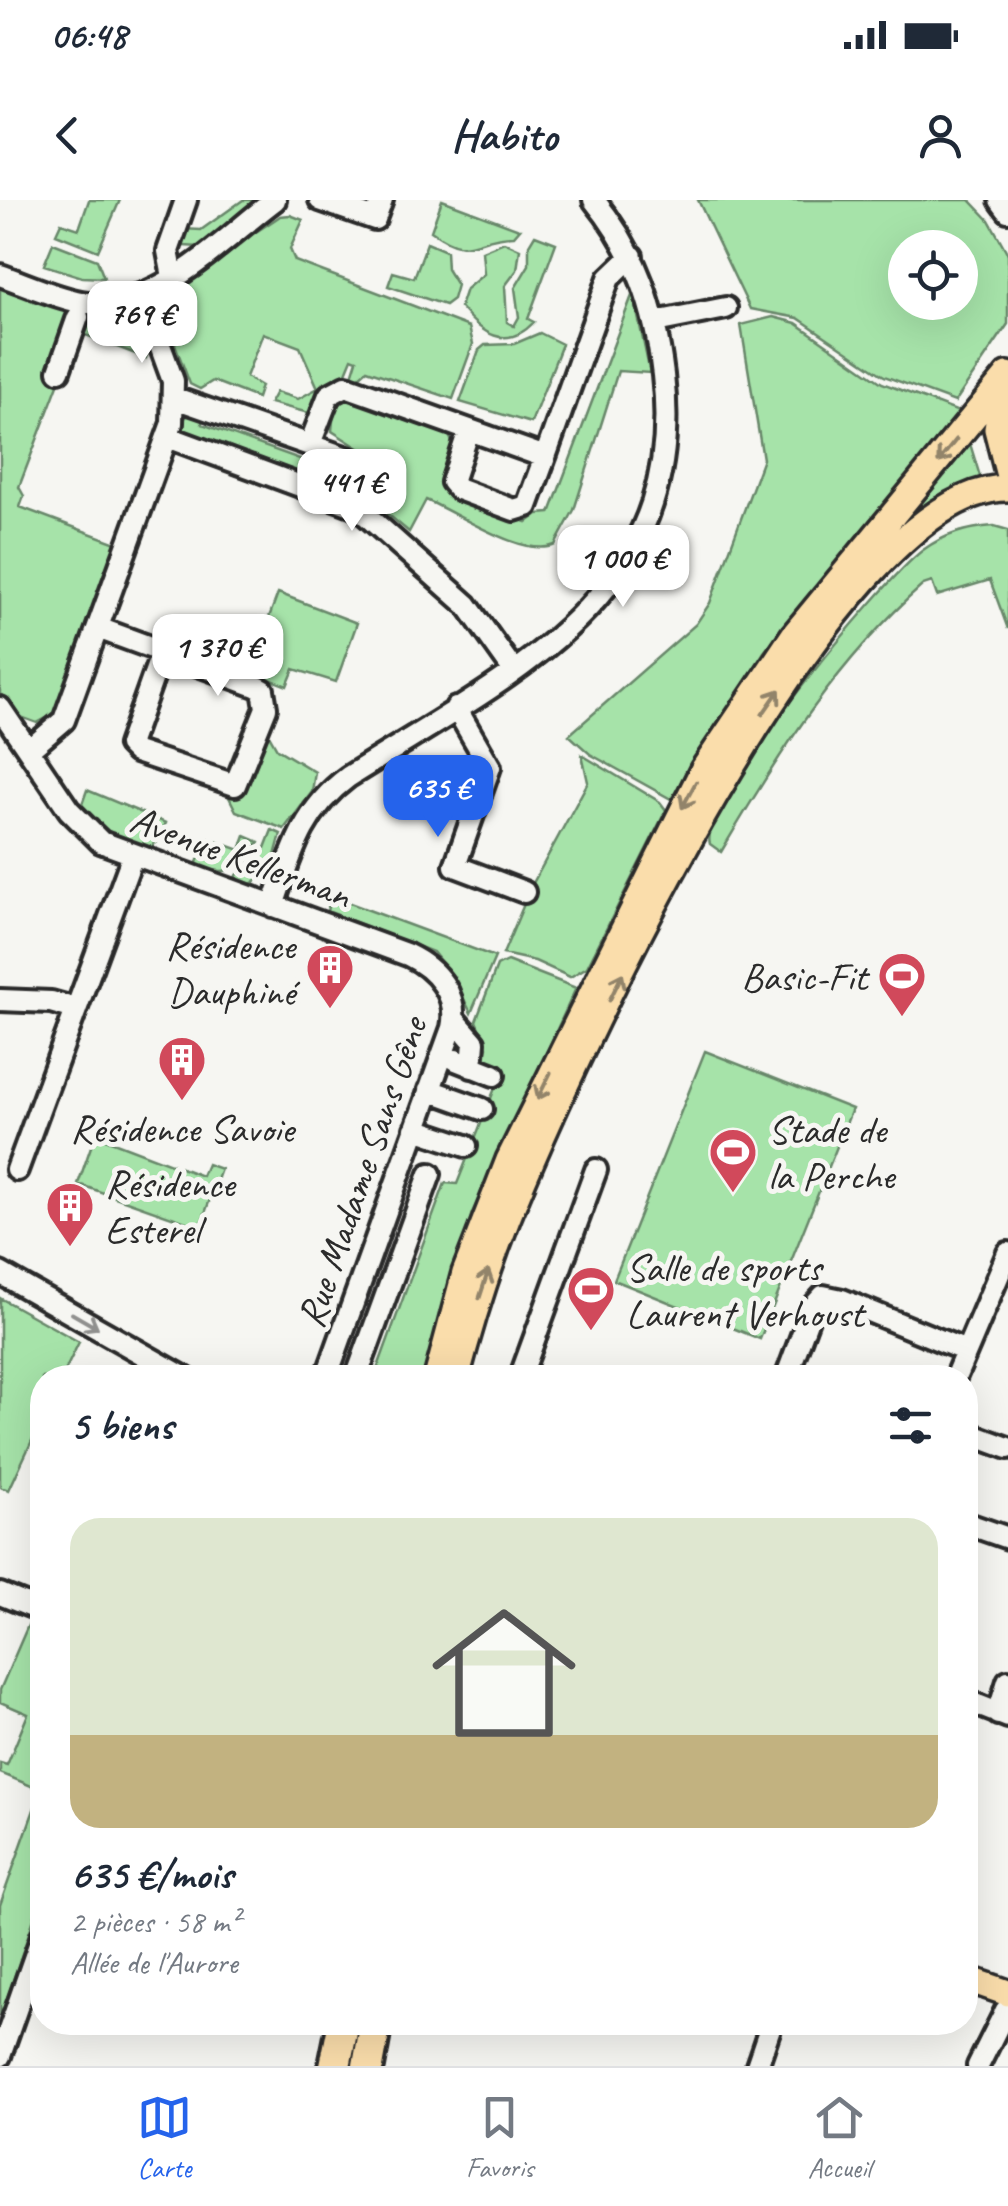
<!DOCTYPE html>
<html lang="fr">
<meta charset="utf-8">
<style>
:root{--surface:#fff;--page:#f2f2f3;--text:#1f2937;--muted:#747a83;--line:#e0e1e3;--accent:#2563eb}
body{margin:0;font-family:Caveat,sans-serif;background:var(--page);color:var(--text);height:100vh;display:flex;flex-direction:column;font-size:38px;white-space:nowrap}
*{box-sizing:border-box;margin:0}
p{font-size:32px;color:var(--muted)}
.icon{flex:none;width:55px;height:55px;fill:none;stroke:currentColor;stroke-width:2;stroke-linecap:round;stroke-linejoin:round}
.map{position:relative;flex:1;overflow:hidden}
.sheet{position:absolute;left:30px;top:1165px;width:948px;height:670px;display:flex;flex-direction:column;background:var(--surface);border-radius:40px;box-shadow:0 10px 40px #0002}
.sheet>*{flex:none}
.tools{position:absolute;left:888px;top:30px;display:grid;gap:20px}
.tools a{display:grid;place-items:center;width:90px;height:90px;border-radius:50%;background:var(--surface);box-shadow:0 10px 40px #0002;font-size:50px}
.price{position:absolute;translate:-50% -85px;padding:0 22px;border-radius:20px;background:#fff;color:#222;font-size:32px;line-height:65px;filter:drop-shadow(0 2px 5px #0008)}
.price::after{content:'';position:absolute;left:50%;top:60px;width:30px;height:22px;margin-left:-15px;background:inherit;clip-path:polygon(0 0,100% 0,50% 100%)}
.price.selected{background:var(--accent);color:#fff}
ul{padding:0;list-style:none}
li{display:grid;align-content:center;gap:20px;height:530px;padding:0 40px}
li+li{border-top:2px solid var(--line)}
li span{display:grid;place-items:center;height:310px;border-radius:30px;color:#555}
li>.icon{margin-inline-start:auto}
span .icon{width:180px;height:180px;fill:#fffc;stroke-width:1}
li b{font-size:42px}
h2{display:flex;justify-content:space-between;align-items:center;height:120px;padding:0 40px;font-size:42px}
.status{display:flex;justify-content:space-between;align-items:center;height:70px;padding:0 50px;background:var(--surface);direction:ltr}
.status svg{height:28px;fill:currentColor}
header{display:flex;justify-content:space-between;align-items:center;height:130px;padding:0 40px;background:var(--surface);font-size:45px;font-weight:700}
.tabs{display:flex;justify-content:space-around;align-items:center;height:140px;border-top:2px solid var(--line);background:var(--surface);font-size:28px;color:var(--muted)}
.tabs a{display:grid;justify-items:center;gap:5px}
.tabs .selected{color:var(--accent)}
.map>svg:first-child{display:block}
.green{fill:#a6e3a9;stroke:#68876a;stroke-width:2.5;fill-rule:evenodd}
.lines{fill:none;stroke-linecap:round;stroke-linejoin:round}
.minor-casing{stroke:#2b2b2b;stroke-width:28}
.major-casing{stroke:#2b2b2b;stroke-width:32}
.highway-casing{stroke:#2b2b2b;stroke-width:38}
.minor{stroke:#f6f6f2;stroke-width:20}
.major{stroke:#faddab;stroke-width:25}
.highway{stroke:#faddab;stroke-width:30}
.oneway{stroke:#92846b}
.oneway2{stroke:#90908e}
.labels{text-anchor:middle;stroke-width:10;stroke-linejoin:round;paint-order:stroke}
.street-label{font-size:40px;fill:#2b2b2b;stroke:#f6f6f2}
.poi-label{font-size:40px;fill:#2b2b2b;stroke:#f6f6f2;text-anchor:start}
</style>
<div class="status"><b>06:48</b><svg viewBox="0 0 49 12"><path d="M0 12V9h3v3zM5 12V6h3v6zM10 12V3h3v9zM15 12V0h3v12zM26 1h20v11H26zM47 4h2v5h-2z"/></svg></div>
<header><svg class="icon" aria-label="back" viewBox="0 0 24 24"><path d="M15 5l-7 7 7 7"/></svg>Habito<svg class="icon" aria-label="person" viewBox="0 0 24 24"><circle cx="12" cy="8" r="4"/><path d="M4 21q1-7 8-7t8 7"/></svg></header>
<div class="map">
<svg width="1008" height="1866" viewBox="0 0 1008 1866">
<rect width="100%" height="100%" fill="#f6f6f2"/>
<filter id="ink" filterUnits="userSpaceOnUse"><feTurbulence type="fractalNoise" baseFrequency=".01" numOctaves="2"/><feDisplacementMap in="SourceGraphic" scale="20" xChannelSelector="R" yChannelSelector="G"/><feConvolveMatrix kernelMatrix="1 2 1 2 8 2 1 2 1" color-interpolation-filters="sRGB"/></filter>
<g filter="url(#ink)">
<path class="green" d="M89,0H120L98,51L56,34L61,23L79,29Z
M243,0H262L200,47L184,46L183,29L201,30Z
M442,0L519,29H520L514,36C473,36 471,61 431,31Z
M698,0H970L989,20L1008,54V124L955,202L884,176L798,118L750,109ZM905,48H960V102H905Z
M290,15L303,20L290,49L295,61L469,127L473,144L453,199L367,170L358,178L352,176L357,160L352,158L345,175L324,186L309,213L270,203L276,192L298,199L318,188L300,147L263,133L246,177L261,186L257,198L213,181L200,189L190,184L164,115C170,80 251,37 280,16Z
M535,35L556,43L528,119L534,122C506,152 481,133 460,107L466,89L484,74L482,51L504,42L520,49L517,70L505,86L507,122L514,126L519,117L515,88L529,65V45Z
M53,43L97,60L104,78L82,77L44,65Z
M427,43L446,51L447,69L457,85L453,99L445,105L388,86L393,72L414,78Z
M0,84L90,115L135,118L149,148L146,158L78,132L19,287L24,296L20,307L116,343L59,511L37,523L18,516L0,496Z
M633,93L650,173L618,171L574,310L555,345C525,359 457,313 426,300L409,332L378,306L371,256L332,231L334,210L345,197L449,235L454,247L442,280L455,298L527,322L538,314L550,313Z
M773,117L796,123L882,183L959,212L764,452L671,599L590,554L569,535L696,424L710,403L763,259L741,125Z
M540,133L562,144L531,223L460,202L479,150L485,145L514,144Z
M190,212L203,213L202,224L336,272L343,264L353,273L350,291L344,295L184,234L182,222Z
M968,237L982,283L942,298L722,548Z
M994,326L1008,330V429L990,380L937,396L932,382L923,385C838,460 778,555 721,652L710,644C697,604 883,380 923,350C945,334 967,328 994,326Z
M278,393L357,423L336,482L294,469L287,486L249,471Z
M265,528L277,549L315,572L312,592L284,629L236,611L226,591Z
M582,555L660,602L666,610L587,767L570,777L535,761L503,754L532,685L588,582Z
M87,590L166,623L151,650L112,634L81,607Z
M272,630L281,634L271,670L251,684L235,677L265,648Z
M245,636L259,642C233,668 233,679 196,665L207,638L240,650Z
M331,696L495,757L471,813L453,777L433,752L327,711Z
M507,761L576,788L472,1013L423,1177L374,1178L445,983L457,984L503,868L483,859L487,847L476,821L497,766Z
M705,851L852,909L760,1139L614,1080Z
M95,935L202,976L207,964L221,969L200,1027L78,984Z
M0,1098L79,1142L62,1177L42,1178V1219L9,1290L0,1287Z
M29,1423L42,1430V1695L0,1819V1705L41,1590L0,1573V1563L7,1565L28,1514L0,1502V1490Z"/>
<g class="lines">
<g class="minor-casing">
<path id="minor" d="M320,0L375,19L382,0
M1000,0L1008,11
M0,75C26,84 54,97 81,102C154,115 221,40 275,0
M173,77L168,51L186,0
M655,122L726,108
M59,171L78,117
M175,198L353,260L363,274L353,304
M469,230L452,282L458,289L514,310L527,306L545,257
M168,237L357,307L467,405L514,471
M310,244L329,195L346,186L545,257L609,78L632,56
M98,428L256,486L263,490L266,508L235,585L136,552L129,545L162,452
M0,508L69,610L101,642L408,755C437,769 459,795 452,828L326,1178
M456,508L490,567L455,666L524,692
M29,550L64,520L172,223L173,181L142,96
M273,706C291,654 302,611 348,577C507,476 689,397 663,175C655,108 637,53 594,0
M0,800L51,802L76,809
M454,819L474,842L472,867
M456,860L494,875
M429,890L482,909
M415,929L466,946
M17,970L133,655
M0,1073L185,1178
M356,1178L430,974
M520,1178L596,970
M786,1178L812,1108L823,1096L842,1100L966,1151
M955,1178L1008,1053
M965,1232L1008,1248
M965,1323L1008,1338
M0,1394L42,1411
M965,1500L1008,1517
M998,1514L1008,1481
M0,1856L42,1736
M757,1866L772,1822
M978,1866L1006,1810"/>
</g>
<g class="major-casing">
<path id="major" d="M1004,187L997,229L1008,272
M437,1178L465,1073L509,960L703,570L794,435L1008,175
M456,1178C470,1124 487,1070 507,1019C567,869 832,286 1008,288
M965,1778L1008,1793"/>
</g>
<g class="highway-casing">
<path id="highway" d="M335,1866L344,1822
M368,1866L376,1822"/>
</g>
<use href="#minor" class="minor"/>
<use href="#major" class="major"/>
<use href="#highway" class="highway"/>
</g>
<defs><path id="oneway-shaft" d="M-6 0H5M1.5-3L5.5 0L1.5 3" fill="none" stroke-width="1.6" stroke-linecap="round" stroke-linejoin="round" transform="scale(2.5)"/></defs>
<g class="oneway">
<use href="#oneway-shaft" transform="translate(947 251) rotate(129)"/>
<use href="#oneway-shaft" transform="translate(771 502) rotate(-55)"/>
<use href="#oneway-shaft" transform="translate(689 595) rotate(118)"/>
<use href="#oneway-shaft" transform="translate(616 787) rotate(-64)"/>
<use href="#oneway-shaft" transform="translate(544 886) rotate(116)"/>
<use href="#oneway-shaft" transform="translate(484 1084) rotate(-72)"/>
</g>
<use class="oneway2" href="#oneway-shaft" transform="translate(85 1121) rotate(30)"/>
</g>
<defs>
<g id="building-pin" transform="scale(2.5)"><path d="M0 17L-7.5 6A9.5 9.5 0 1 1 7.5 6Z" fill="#d1495b" stroke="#f6f6f2"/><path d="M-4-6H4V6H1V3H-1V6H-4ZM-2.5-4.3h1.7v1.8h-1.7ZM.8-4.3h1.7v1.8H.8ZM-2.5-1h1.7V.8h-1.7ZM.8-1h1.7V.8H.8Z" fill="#fff"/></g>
<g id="stadium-pin" transform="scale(2.5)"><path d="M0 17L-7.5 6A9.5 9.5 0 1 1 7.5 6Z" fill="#d1495b" stroke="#f6f6f2"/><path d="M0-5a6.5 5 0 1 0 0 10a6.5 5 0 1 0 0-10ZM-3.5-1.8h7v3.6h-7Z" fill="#fff"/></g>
</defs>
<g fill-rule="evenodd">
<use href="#building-pin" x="330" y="768"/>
<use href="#stadium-pin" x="902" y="776"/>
<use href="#building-pin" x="182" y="860"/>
<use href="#stadium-pin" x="733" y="952"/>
<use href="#building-pin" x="70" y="1006"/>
<use href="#stadium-pin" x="591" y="1090"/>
</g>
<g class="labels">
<g class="street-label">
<text transform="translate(241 656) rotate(20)" y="14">Avenue Kellerman</text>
<text transform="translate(361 972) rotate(-71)" y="14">Rue Madame Sans Gêne</text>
</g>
<g class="poi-label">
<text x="295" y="759" text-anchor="end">Résidence<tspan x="295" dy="46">Dauphiné</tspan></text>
<text x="867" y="790" text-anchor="end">Basic-Fit</text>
<text x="182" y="942" text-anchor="middle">Résidence Savoie</text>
<text x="768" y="943">Stade de<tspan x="768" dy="46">la Perche</tspan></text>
<text x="105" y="997">Résidence<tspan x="105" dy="46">Esterel</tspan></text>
<text x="626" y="1081">Salle de sports<tspan x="626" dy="46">Laurent Verhoust</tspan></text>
</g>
</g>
</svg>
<div class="tools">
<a><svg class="icon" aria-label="locate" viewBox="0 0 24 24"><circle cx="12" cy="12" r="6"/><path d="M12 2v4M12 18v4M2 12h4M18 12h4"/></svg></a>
</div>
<b class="price" style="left:142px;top:166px">769 €</b>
<b class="price" style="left:352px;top:334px">441 €</b>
<b class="price" style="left:623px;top:410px">1 000 €</b>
<b class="price" style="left:218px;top:499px">1 370 €</b>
<b class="price selected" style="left:438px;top:640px">635 €</b>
<section class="sheet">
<h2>5 biens<svg class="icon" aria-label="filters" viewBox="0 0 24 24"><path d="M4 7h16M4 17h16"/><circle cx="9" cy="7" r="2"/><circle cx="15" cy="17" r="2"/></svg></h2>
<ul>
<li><span style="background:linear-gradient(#dfe7d0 70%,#c2b280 0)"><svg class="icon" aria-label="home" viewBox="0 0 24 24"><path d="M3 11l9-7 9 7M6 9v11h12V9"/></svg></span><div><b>635 €/mois</b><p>2 pièces · 58 m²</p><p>Allée de l'Aurore</p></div></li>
</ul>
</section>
</div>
<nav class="tabs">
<a class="selected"><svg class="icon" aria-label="map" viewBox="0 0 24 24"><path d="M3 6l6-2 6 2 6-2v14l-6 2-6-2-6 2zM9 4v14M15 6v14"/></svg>Carte</a>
<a><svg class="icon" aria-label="saved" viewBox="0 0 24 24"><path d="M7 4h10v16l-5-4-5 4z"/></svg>Favoris</a>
<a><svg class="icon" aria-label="home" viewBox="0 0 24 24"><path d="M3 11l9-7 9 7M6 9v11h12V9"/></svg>Accueil</a>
</nav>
